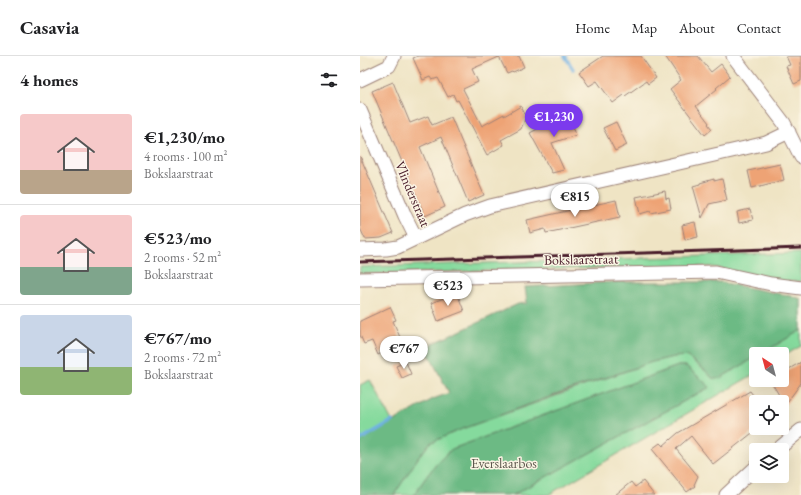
<!DOCTYPE html>
<meta charset="utf-8">
<style>
:root{--surface:#fff;--page:#f2f2f2;--text:#202124;--muted:#757577;--line:#e0e0e0;--accent:#7c3aed}
body{margin:0;font-family:"EB Garamond",serif;background:var(--page);color:var(--text);height:100vh;display:flex;flex-direction:column;font-size:15px;white-space:nowrap}
*{box-sizing:border-box;margin:0}
p{font-size:13px;color:var(--muted)}
.icon{flex:none;width:22px;height:22px;fill:none;stroke:currentColor;stroke-width:2;stroke-linecap:round;stroke-linejoin:round}
.map{position:relative;flex:1;overflow:hidden}
.side{display:flex;flex-direction:column;background:var(--surface);width:360px}
.side>*{flex:none}
.needle{width:26px;rotate:324deg}
.buttons{position:absolute;left:389px;top:291px;display:grid;gap:8px}
.buttons a{display:grid;place-items:center;width:40px;height:40px;border-radius:4px;background:var(--surface);box-shadow:0 4px 16px #0002;font-size:20px}
.price{position:absolute;translate:-50% -34px;padding:0 9px;border-radius:14px;background:#fff;color:#222;font-size:13px;line-height:26px;filter:drop-shadow(0 1px 2px #0008)}
.price::after{content:'';position:absolute;left:50%;top:24px;width:12px;height:9px;margin-left:-6px;background:inherit;clip-path:polygon(0 0,100% 0,50% 100%)}
.price.current{background:var(--accent);color:#fff}
ul{padding:0;list-style:none}
li{display:flex;align-items:center;gap:12px;height:100px;padding:0 20px}
li+li{border-top:1px solid var(--line)}
li span{display:grid;place-items:center;flex:none;width:112px;height:80px;border-radius:4px;color:#555}
li>.icon{margin-inline-start:auto}
span .icon{width:48px;height:48px;fill:#fffc;stroke-width:1}
li b{font-size:17px}
h2{display:flex;justify-content:space-between;align-items:center;height:48px;padding:0 20px;font-size:17px}
header{display:flex;align-items:center;gap:24px;box-sizing:border-box;height:56px;padding:0 20px;background:var(--surface);border-bottom:1px solid var(--line)}
header strong{font-size:19px}
nav{display:flex;gap:22px;margin-inline-start:auto;font-size:14px}
main{display:flex;flex:1;min-height:0}
.map>svg:first-child{display:block}
.green{fill:#85da9d;stroke:#687c64}
.forest{fill:#6cba84;stroke:#5b6c58}
.lines{fill:none;stroke-linecap:round;stroke-linejoin:round}
.stream{stroke:#6fb0e3;stroke-width:3.5}
.building{fill:#eea375}
.minor-casing{stroke:#9c8278;stroke-width:15}
.minor{stroke:#fff;stroke-width:13}
.rail{stroke:#4a1f2b;stroke-width:3}
.labels{text-anchor:middle;stroke-width:3;stroke-linejoin:round;paint-order:stroke}
.street-label{font-size:14px;fill:#4a1f2b;stroke:#fcf5e5}
.park-label{font-size:14px;fill:#5c574d;stroke:#fcf5e5}
</style>
<header>
<strong>Casavia</strong>
<nav><a>Home</a><a>Map</a><a>About</a><a>Contact</a></nav>
</header>
<main>
<section class="side">
<h2>4 homes<svg class="icon" aria-label="filters" viewBox="0 0 24 24"><path d="M4 7h16M4 17h16"/><circle cx="9" cy="7" r="2"/><circle cx="15" cy="17" r="2"/></svg></h2>
<ul>
<li><span style="background:linear-gradient(#f6c9c9 70%,#b9a48a 0)"><svg class="icon" aria-label="home" viewBox="0 0 24 24"><path d="M3 11l9-7 9 7M6 9v11h12V9"/></svg></span><div><b>€1,230/mo</b><p>4 rooms · 100 m²</p><p>Bokslaarstraat</p></div></li>
<li><span style="background:linear-gradient(#f6c9c9 65%,#7fa58c 0)"><svg class="icon" aria-label="home" viewBox="0 0 24 24"><path d="M3 11l9-7 9 7M6 9v11h12V9"/></svg></span><div><b>€523/mo</b><p>2 rooms · 52 m²</p><p>Bokslaarstraat</p></div></li>
<li><span style="background:linear-gradient(#c9d6e8 65%,#8fb573 0)"><svg class="icon" aria-label="home" viewBox="0 0 24 24"><path d="M3 11l9-7 9 7M6 9v11h12V9"/></svg></span><div><b>€767/mo</b><p>2 rooms · 72 m²</p><p>Bokslaarstraat</p></div></li>
</ul>
</section>
<div class="map">
<svg width="441" height="439" viewBox="0 0 441 439">
<rect width="100%" height="100%" fill="#fcf5e5"/>
<filter id="ink" filterUnits="userSpaceOnUse"><feTurbulence type="fractalNoise" baseFrequency=".025" numOctaves="2"/><feDisplacementMap in="SourceGraphic" scale="8" xChannelSelector="R" yChannelSelector="G"/><feConvolveMatrix kernelMatrix="1 2 1 2 8 2 1 2 1" color-interpolation-filters="sRGB"/></filter>
<filter id="wash" filterUnits="userSpaceOnUse"><feTurbulence type="fractalNoise" baseFrequency=".012" numOctaves="4" result="noise"/><feDisplacementMap in="SourceGraphic" scale="16" xChannelSelector="R" yChannelSelector="G"/><feGaussianBlur stdDeviation="0.9" result="paint"/><feColorMatrix in="noise" values="0 0 0 0 0 0 0 0 0 0 0 0 0 0 0 0 0 1.4 0 .05"/><feComposite in="paint" operator="in"/></filter>
<g filter="url(#wash)">
<rect width="100%" height="100%" fill="#efe4c4"/>
<path class="green" d="M441,197V225L426,226L353,211L319,210L0,218V211Z
M441,274V290L422,301V298H401Z
M326,300L347,316L352,322L362,321L396,301V317L188,439H153L350,331L326,310H318L92,393C76,406 65,422 54,439H34L58,402L70,387L102,373L292,306L313,301Z
M10,324L32,365L0,384V329Z"/>
<path class="forest" d="M254,226H360L435,241L441,243V274L401,298H396V301L362,321L357,323L352,322L347,316L327,300L313,301L292,306L198,338L102,373L70,387L58,402L34,439H0V384L73,343L89,337L66,293L74,287L158,248L167,247L165,231Z
M318,310H326L350,331L153,439H54C65,422 76,406 92,393Z"/>
<g class="lines">
<path class="stream" d="M205,0L213,13
M0,384L32,365"/>
</g>
<g id="blocks">
<path class="building" d="M58,0H159L164,11L153,16L152,15L147,17L139,1L112,13L118,26L103,33L122,70L144,58V60L161,50L166,61L161,73L141,84L144,89L127,99L98,44L96,45L93,38L88,41L78,22L72,24L70,21L63,24L53,2Z
M243,0H281L296,22L288,28L286,25L265,40L264,39L253,47L237,25L229,30L219,16Z
M305,0H338L351,16L361,8L370,20L356,32L357,33L336,50L349,67L348,68L352,73L345,79L310,33L321,24Z
M426,0H441V25L434,28L426,10L430,9Z
M33,26L50,67L68,60L72,69L91,61L124,139L108,146L81,81L60,91L85,151L65,160L12,35Z
M212,54L216,69L213,70L216,79L192,87L204,114L192,117L170,77L189,67V65L195,62L194,59Z
M256,66L267,89L255,95L243,72Z
M0,100L33,177L21,182L5,183L0,172Z
M420,108L424,124L392,132L388,115Z
M354,123V125L362,123L367,144L349,148L342,162L333,130L340,128V127Z
M305,135L306,143L309,142L311,153L291,157L290,155L280,158L276,141Z
M256,144L260,161L186,177L185,173L170,177L167,164Z
M390,153L393,164L379,167L377,156Z
M335,166L338,181L325,184L322,169Z
M97,237L104,255L78,265L71,247Z
M30,251L36,264L33,265L42,286L18,299L12,285L4,288L0,279V265Z
M46,306L51,318L42,322L36,310Z
M441,306V327L425,349L410,324H422V317Z
M390,335L396,343V374L353,408L331,380L316,393L338,420L334,429L335,430L327,436L292,393L300,387L303,390L318,377Z
M283,425L294,439H255L271,426L275,431Z"/>
</g>
</g>
<g filter="url(#ink)">
<use href="#blocks" fill-opacity="0" stroke="#9c8278" stroke-width="1"/>
<g class="lines">
<g class="minor-casing">
<path id="minor" d="M373,0L424,67L441,101
M0,24L29,10L34,0
M0,54L45,160L56,182
M0,194L26,193L38,191L105,159L130,150L385,92L406,87L429,76
M0,223L356,216L411,228L441,232
M417,394L441,374
M366,439L396,411"/>
</g>
<use href="#minor" class="minor"/>
<path class="rail" d="M0,206L441,192"/>
</g>
</g>
<g class="labels">
<g class="street-label">
<text transform="translate(53 138) rotate(67)" y="5">Vlinderstraat</text>
<text transform="translate(221 203) rotate(-1)" y="5">Bokslaarstraat</text>
</g>
<g class="park-label">
<text x="144" y="412">Everslaarbos</text>
</g>
</g>
</svg>
<div class="buttons">
<a><svg class="needle" viewBox="-14 -14 28 28"><path d="M0-13l5 13h-10z" fill="#e53935"/><path d="M0 13l5-13h-10z" fill="#757577"/></svg></a>
<a><svg class="icon" aria-label="locate" viewBox="0 0 24 24"><circle cx="12" cy="12" r="6"/><path d="M12 2v4M12 18v4M2 12h4M18 12h4"/></svg></a>
<a><svg class="icon" aria-label="layers" viewBox="0 0 24 24"><path d="M12 4l9 5-9 5-9-5zM3 14l9 5 9-5"/></svg></a>
</div>
<b class="price current" style="left:194px;top:82px">€1,230</b>
<b class="price" style="left:215px;top:162px">€815</b>
<b class="price" style="left:88px;top:251px">€523</b>
<b class="price" style="left:44px;top:314px">€767</b>
</div>
</main>
